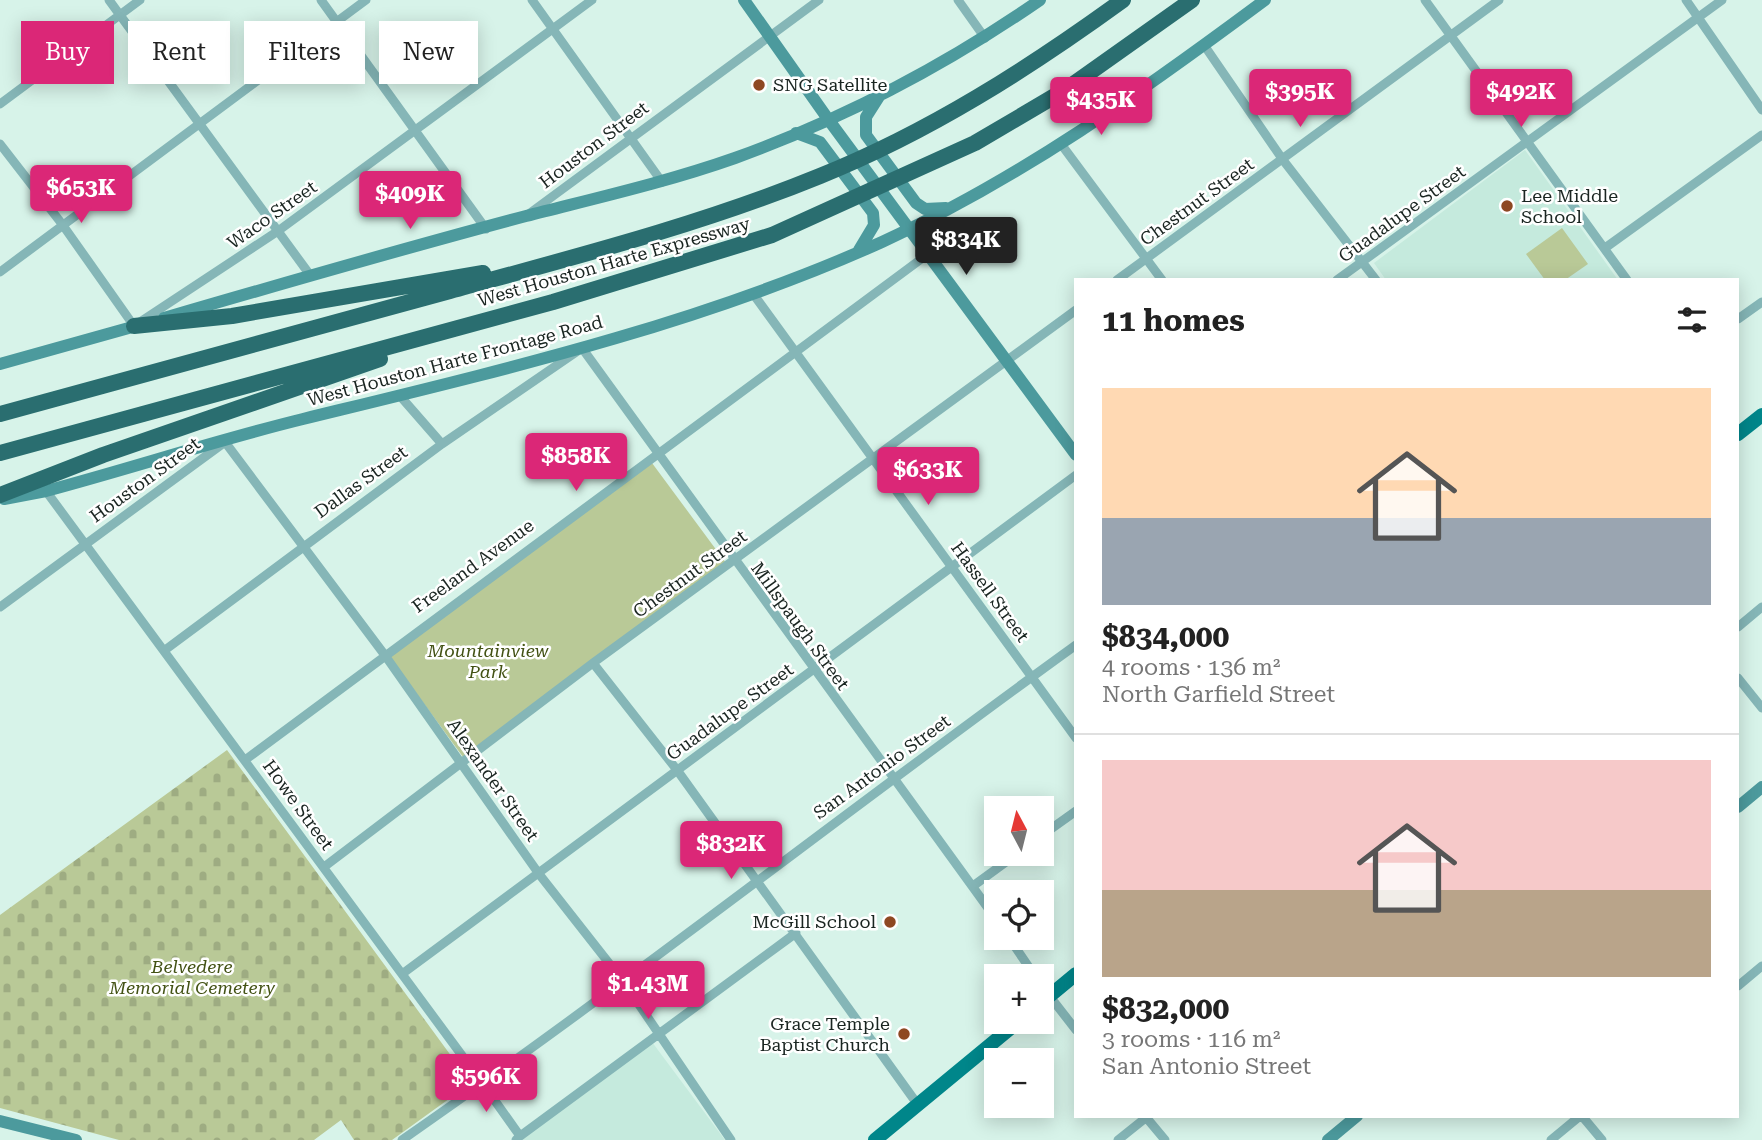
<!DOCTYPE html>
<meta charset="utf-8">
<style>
:root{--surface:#fff;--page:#f2f2f2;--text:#222;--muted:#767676;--line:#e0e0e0;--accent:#db2777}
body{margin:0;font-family:"Roboto Serif",serif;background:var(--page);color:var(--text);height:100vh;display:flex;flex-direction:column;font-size:26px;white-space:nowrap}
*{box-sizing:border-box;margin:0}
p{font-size:23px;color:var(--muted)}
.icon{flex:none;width:38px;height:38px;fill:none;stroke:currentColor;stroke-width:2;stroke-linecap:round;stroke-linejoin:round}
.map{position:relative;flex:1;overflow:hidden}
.drawer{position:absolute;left:1074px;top:278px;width:665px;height:840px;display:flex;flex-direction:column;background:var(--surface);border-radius:0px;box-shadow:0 4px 18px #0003}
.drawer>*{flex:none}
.guide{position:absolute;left:21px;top:21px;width:665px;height:63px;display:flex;gap:14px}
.needle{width:46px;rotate:353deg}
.buttons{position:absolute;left:984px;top:796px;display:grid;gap:14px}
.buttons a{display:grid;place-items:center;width:70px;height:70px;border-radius:0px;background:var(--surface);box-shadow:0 4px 18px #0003;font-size:35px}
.price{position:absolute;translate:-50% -60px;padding:0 16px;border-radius:7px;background:var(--accent);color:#fff;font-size:23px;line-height:46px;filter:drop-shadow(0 2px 4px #0008)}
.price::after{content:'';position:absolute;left:50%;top:42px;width:21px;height:16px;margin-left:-10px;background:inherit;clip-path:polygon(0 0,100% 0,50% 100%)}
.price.active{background:#222;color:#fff}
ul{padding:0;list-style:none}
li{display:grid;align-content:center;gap:14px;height:371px;padding:0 28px}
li+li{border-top:2px solid var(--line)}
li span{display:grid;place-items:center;height:217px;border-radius:0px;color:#555}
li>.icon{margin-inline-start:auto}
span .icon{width:126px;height:126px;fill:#fffc;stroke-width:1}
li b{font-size:30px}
h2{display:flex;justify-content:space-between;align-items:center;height:84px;padding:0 28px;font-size:30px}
.tag{padding:0 24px;border-radius:0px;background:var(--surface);box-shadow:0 4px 18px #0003;font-size:24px;line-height:63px}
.tag.active{background:var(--accent);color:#fff}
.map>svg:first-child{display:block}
.built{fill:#c5eadd}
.cemetery{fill:url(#cemetery-stones)}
.green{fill:#b9c997}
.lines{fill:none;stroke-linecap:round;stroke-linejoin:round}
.street{stroke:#85b6b7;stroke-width:9}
.secondary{stroke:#4c9a9d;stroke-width:12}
.primary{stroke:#00868a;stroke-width:14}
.highway{stroke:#2a6e70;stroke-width:16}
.poi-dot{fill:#8e4822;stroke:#fff;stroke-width:2.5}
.labels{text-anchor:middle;stroke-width:5;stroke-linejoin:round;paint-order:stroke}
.poi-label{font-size:18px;fill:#1a2521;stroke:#fff;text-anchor:start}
.street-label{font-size:18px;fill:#1a2521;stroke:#fff}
.park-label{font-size:18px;font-style:italic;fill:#435215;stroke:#fff}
</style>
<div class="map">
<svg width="1762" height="1140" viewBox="0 0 1762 1140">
<defs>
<pattern id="cemetery-stones" width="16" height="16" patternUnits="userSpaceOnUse" patternTransform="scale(1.75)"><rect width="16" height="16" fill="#b9c997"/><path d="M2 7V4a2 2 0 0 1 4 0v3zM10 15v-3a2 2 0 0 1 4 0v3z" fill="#9eac82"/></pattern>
</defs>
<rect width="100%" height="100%" fill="#d7f3e9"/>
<path class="built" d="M1525,150L1618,280H1386L1374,263Z
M652,1042L725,1140H518Z"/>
<path class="cemetery" d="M227,750L471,1083L392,1140H354L341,1120L314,1140H119L0,1108V915Z"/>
<path class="green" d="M1562,228L1588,264L1565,280H1545L1526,254Z
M652,463L726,563L463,757L389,656Z"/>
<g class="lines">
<path class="street" d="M109,0L310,275
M321,0L486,229
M532,0L662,182
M958,0L985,38
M1425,0L1627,280
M1686,0L1762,110
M1204,45L1283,160L1376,280
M0,104L140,0
M0,144L62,224L134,326L278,231L592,0
M1061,144L1162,280
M530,213L819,0
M1605,248L1762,135
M0,272L366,0
M1117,280L1499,0
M1337,280L1722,0
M754,295L1076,738
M1738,319L1762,302
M401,397L442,444
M46,491L483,1084L520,1136L516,1140
M0,607L225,442L384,654L539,874L623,981L731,1140
M1738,627L1762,607
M165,650L442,444L582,348L996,919
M593,663L677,770L918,1105
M1738,678L1762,708
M245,760L928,254
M1041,836L1076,811
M324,867L593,663L1076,310
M973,886L1017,854
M1009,938L1035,976
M402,974L1076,475
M1041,985L1076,1030
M1738,986L1762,966
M1145,1116L1165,1140
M1582,1116L1602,1140
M520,1136L796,933
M402,1140C631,981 850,808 1076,645
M1118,1140L1148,1116
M1551,1140L1580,1116"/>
<path class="secondary" d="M744,0L828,119L1076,455
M880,95L866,117V135L916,203L925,209L946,208
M796,133L820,142L873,213L874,225L859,250
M164,318C284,283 405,248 526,216C596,198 667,182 735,158C843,119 946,65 1040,0
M0,364L143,324
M4,499L46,491C132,468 217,440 303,419C499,371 698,325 882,242C1020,179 1144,90 1265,0
M1738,807L1762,787
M0,1121L76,1140
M1328,1140L1357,1116"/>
<path class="primary" d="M1738,434L1762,415
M1041,1003L1076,974
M875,1140L1018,1022"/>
<path class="highway" d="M134,326L232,316L483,273
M0,414C150,373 300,332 450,291C574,257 700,225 820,176C929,132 1028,69 1123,0
M0,453L553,302L772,235L975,143L1065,90L1192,0
M0,495L103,455L380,359"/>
</g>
<g class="poi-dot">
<circle cx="759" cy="85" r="7"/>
<circle cx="1507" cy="206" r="7"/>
<circle cx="890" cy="922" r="7"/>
<circle cx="904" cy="1034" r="7"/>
</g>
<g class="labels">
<g class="poi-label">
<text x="773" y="91">SNG Satellite</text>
<text x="1521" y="202">Lee Middle<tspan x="1521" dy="21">School</tspan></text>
<text x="876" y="928" text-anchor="end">McGill School</text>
<text x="890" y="1030" text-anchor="end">Grace Temple<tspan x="890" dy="21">Baptist Church</tspan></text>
</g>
<g class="street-label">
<text transform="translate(594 145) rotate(-37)" y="6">Houston Street</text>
<text transform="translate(1197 202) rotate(-36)" y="6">Chestnut Street</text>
<text transform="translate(1402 214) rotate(-36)" y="6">Guadalupe Street</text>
<text transform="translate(272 215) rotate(-35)" y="6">Waco Street</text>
<text transform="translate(614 262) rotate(-16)" y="6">West Houston Harte Expressway</text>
<text transform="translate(455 361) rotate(-15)" y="6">West Houston Harte Frontage Road</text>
<text transform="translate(145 480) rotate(-36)" y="6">Houston Street</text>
<text transform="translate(361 482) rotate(-36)" y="6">Dallas Street</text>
<text transform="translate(473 566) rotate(-36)" y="6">Freeland Avenue</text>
<text transform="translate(690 574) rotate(-36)" y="6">Chestnut Street</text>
<text transform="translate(990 592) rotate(54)" y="6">Hassell Street</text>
<text transform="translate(800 626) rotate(54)" y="6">Millspaugh Street</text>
<text transform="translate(730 712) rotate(-36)" y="6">Guadalupe Street</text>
<text transform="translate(882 767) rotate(-36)" y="6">San Antonio Street</text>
<text transform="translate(493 780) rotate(55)" y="6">Alexander Street</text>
<text transform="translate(298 805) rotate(54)" y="6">Howe Street</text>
</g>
<g class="park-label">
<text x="488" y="657">Mountainview<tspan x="488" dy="21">Park</tspan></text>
<text x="192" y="973">Belvedere<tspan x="192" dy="21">Memorial Cemetery</tspan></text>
</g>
</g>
</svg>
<div class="buttons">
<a><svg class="needle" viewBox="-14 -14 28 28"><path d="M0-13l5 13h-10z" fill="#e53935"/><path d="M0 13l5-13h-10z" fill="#767676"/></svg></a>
<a><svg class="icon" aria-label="locate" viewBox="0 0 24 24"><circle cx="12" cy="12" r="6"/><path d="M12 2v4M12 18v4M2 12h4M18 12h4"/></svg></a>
<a>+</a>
<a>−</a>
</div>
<b class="price" style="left:1300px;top:129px">$395K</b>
<b class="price" style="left:1521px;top:129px">$492K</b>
<b class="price" style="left:1101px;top:137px">$435K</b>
<b class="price" style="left:81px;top:225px">$653K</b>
<b class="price" style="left:410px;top:231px">$409K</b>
<b class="price active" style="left:966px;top:277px">$834K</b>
<b class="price" style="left:576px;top:493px">$858K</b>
<b class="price" style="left:928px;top:507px">$633K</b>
<b class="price" style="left:731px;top:881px">$832K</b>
<b class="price" style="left:648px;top:1021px">$1.43M</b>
<b class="price" style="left:486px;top:1114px">$596K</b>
<div class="guide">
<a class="tag active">Buy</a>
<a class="tag">Rent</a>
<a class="tag">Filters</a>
<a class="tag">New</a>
</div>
<section class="drawer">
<h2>11 homes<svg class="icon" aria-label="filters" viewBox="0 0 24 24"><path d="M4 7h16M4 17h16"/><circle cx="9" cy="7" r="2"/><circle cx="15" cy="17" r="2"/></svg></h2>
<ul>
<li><span style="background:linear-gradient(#ffd9b3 60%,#9aa5b1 0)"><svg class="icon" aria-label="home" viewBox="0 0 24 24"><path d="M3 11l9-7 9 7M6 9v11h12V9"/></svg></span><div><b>$834,000</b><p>4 rooms · 136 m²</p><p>North Garfield Street</p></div></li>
<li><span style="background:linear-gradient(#f6c9c9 60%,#b9a48a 0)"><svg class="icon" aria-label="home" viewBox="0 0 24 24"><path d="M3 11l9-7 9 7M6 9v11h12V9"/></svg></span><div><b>$832,000</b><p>3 rooms · 116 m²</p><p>San Antonio Street</p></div></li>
</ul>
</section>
</div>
